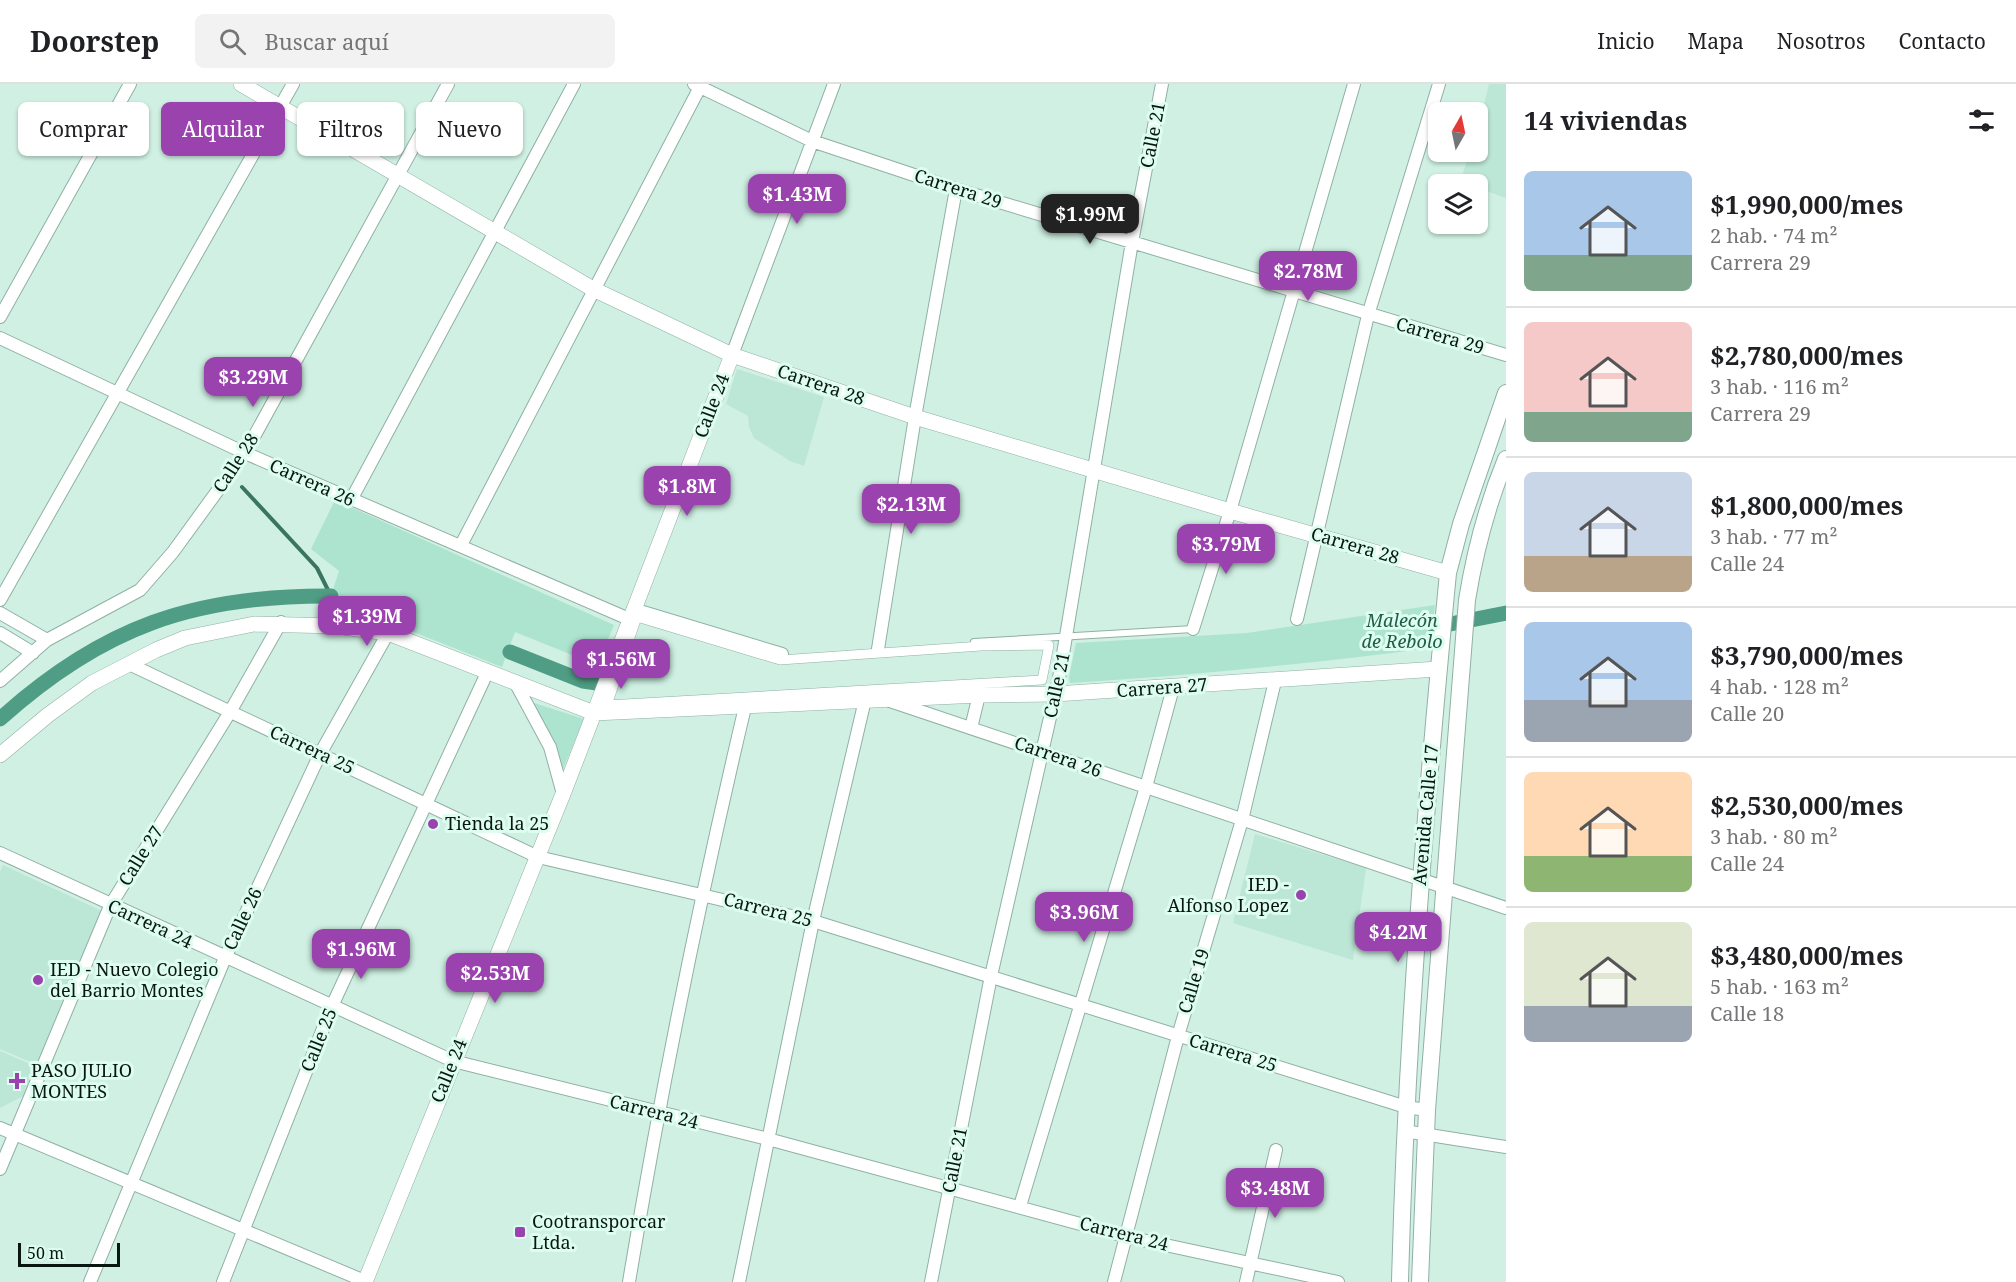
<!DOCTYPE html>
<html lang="es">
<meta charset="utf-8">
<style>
:root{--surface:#fff;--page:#f2f2f2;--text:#202124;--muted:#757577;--line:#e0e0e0;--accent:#9a42ae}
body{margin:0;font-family:"Noto Serif",serif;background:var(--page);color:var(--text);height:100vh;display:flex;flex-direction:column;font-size:22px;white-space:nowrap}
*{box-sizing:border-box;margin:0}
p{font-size:20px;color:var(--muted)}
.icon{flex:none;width:33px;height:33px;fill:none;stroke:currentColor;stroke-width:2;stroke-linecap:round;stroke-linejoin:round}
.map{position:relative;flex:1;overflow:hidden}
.side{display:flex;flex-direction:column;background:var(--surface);width:510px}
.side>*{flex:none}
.top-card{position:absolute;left:18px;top:18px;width:570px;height:54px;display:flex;gap:12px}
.needle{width:39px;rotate:9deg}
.fabs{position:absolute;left:1428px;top:18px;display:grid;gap:12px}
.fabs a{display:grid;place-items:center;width:60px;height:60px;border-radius:9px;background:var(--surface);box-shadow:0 2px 4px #0004;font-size:30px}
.scale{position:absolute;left:18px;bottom:15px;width:102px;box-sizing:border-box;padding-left:6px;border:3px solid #0a1612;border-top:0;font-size:16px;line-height:21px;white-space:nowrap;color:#0a1612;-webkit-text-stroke:4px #dcfdf0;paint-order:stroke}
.price{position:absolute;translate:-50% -51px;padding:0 14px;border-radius:12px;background:var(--accent);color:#fff;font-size:20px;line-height:39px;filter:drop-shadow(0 2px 3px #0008)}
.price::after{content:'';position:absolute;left:50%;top:36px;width:18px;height:14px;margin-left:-9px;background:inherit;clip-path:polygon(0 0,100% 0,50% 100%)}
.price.current{background:#222;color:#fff}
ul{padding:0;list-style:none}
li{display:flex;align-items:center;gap:18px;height:150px;padding:0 18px}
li+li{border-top:2px solid var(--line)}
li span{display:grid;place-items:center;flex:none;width:168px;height:120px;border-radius:9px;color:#555}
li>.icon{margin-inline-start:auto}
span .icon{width:72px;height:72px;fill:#fffc;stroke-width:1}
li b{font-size:26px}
h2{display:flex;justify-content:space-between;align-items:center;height:72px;padding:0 18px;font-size:26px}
.tag{padding:0 21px;border-radius:9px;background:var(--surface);box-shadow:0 2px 4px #0004;font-size:21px;line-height:54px}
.tag.current{background:var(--accent);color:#fff}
header{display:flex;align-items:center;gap:36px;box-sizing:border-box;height:84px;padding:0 30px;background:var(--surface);border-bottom:2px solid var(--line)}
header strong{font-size:28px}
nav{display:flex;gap:33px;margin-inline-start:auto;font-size:21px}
.search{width:420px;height:54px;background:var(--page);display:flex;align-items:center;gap:15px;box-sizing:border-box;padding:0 21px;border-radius:9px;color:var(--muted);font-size:22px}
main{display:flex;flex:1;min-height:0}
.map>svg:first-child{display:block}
.built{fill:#bce6d6}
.green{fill:#ace4cf}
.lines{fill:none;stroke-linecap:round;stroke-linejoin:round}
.stream{stroke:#3a7462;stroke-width:4}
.canal{stroke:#4f9d84;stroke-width:15}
.service-casing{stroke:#90b0a4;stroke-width:8}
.pedestrian-casing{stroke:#90b0a4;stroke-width:10}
.minor-casing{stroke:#90b0a4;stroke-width:14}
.tertiary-casing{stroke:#90b0a4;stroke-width:16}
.secondary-casing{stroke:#90b0a4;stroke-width:18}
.service{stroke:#fff;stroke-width:6}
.pedestrian{stroke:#fff;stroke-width:9}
.minor{stroke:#fff;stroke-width:12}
.tertiary{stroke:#fff;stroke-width:15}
.secondary{stroke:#fff;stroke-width:16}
.poi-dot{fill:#9a42ae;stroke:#dcfdf0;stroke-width:2}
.labels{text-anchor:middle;stroke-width:6;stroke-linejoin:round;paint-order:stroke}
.street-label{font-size:18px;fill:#0a1612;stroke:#dcfdf0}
.park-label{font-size:18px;font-style:italic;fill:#1f5c4a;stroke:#dcfdf0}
.poi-label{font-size:18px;fill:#0a1612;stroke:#dcfdf0;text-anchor:start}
</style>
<header>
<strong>Doorstep</strong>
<div class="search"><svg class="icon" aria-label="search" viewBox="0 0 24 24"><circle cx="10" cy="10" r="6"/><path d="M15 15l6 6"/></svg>Buscar aquí</div>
<nav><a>Inicio</a><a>Mapa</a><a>Nosotros</a><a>Contacto</a></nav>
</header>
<main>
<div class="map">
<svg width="1506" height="1198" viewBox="0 0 1506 1198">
<rect width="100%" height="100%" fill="#cff0e3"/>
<path class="built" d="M1489,0H1506V114L1478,104V100L1460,98L1470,68H1478V46Z
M737,285L824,313L804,382L790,377L754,354L749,343L748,332L726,320Z
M1255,750L1366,784L1353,876L1233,839Z
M3,781L104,828L40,982L0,965V788Z
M0,967L39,984L27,1010L0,1024Z"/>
<path class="green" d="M335,416L614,541L597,581L515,548L502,583L406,545L325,530L339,487L311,465Z
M1435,521L1430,564C1310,580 1191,591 1070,599L1069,593L1076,559L1247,549Z
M528,617L584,635L563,685L554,659Z"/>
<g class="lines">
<path class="stream" d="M242,403L317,484L331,512"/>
<path class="canal" d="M1435,543L1506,529
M510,568L583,597L611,601
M0,635C102,543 194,511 331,512"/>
<g class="service-casing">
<path id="service" d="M974,558L1193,545"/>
</g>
<g class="pedestrian-casing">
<path id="pedestrian" d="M637,533L780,576L981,562L1049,561L1042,596L607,621Z"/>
</g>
<g class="minor-casing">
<path id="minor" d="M694,0L812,57L956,105L1506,271
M0,233L130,0
M0,254L245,369L629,535
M732,271L834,0
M351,416L574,0
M461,461L700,3
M0,516L293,0
M633,525L782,570
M0,529L47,556
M1297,535L1368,231L1439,0
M1193,545L1230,427L1354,0
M0,549L33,569
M878,565L915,333L956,105
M129,580L538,773L813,837L1406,1023L1427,1026
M0,597L47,556L140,506L173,468L245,369L448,0
M516,600L550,663L563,710
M890,617L1506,824
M971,644L979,611
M0,769L453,977L768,1055L1128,1153L1338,1198
M0,1044L367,1198
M1404,1047L1506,1063
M0,1085L110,822L230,628L281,538
M1020,1122L1146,703L1173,604
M90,1198L225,874L320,670L388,549
M223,1198L332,922L487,589
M629,1198C661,1005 700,814 745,623
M739,1198L813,837L865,616
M931,1198L991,892L1059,594L1132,158L1162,0
M1114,1198L1178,952L1242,736L1275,597
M1246,1198L1276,1066"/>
</g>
<g class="tertiary-casing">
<path id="tertiary" d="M241,0L593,205L732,271L915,333L1230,427L1448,489
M0,671L48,631L92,599L156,566L185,554L254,540L336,542L388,549L594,629L979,611L1055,610L1438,585
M365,1198L563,710L732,271"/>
</g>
<g class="secondary-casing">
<path id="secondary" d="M1400,1198C1406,961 1425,725 1448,489L1461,440L1506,309
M1420,1198L1427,1026L1467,516C1475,467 1487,421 1506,375"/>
</g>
<use href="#service" class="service"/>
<use href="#pedestrian" class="pedestrian"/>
<use href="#minor" class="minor"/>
<use href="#tertiary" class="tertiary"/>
<use href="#secondary" class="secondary"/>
</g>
<g class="poi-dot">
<circle cx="433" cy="740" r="6"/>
<circle cx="1301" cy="811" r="6"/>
<circle cx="38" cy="896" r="6"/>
<path d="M14 988h6v6h6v6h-6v6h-6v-6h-6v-6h6z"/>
<rect x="514" y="1142" width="12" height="12" rx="3"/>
</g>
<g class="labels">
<g class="street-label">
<text transform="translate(1153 51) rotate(-79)" y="6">Calle 21</text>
<text transform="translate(958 105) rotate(18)" y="6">Carrera 29</text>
<text transform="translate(1440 252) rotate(16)" y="6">Carrera 29</text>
<text transform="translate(821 301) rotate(19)" y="6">Carrera 28</text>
<text transform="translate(712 322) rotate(-69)" y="6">Calle 24</text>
<text transform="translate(236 379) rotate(-57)" y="6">Calle 28</text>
<text transform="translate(312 399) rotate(24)" y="6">Carrera 26</text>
<text transform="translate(1355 462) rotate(16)" y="6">Carrera 28</text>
<text transform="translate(1057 601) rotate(-78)" y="6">Calle 21</text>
<text transform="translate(1162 604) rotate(-4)" y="6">Carrera 27</text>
<text transform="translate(312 666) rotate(25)" y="6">Carrera 25</text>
<text transform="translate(1058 673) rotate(19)" y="6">Carrera 26</text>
<text transform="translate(1426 731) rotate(-85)" y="6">Avenida Calle 17</text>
<text transform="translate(141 772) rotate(-58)" y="6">Calle 27</text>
<text transform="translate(768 826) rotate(14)" y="6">Carrera 25</text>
<text transform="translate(243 835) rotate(-65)" y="6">Calle 26</text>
<text transform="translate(150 840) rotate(25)" y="6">Carrera 24</text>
<text transform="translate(1194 897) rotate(-73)" y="6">Calle 19</text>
<text transform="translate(319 956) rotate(-68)" y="6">Calle 25</text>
<text transform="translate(1233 969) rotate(17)" y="6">Carrera 25</text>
<text transform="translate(449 987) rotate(-68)" y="6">Calle 24</text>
<text transform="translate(654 1028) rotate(14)" y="6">Carrera 24</text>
<text transform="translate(955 1076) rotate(-79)" y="6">Calle 21</text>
<text transform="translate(1124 1150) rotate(14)" y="6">Carrera 24</text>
</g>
<g class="park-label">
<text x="1402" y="543">Malecón<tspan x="1402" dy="21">de Rebolo</tspan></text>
</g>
<g class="poi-label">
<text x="445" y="746">Tienda la 25</text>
<text x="1289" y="807" text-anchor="end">IED -<tspan x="1289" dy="21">Alfonso Lopez</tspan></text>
<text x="50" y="892">IED - Nuevo Colegio<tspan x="50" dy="21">del Barrio Montes</tspan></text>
<text x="31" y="993">PASO JULIO<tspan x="31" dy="21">MONTES</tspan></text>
<text x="532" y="1144">Cootransporcar<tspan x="532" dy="21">Ltda.</tspan></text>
</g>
</g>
</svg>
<div class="fabs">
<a><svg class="needle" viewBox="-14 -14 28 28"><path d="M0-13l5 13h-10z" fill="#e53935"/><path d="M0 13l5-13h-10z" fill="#757577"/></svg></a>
<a><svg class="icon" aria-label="layers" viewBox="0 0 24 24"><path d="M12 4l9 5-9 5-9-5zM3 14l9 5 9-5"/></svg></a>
</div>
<div class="scale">50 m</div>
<b class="price" style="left:797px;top:141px">$1.43M</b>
<b class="price current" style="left:1090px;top:161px">$1.99M</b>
<b class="price" style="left:1308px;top:218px">$2.78M</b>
<b class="price" style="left:253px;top:324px">$3.29M</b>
<b class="price" style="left:687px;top:433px">$1.8M</b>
<b class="price" style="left:911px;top:451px">$2.13M</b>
<b class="price" style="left:1226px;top:491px">$3.79M</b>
<b class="price" style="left:367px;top:563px">$1.39M</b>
<b class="price" style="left:621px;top:606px">$1.56M</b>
<b class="price" style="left:1084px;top:859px">$3.96M</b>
<b class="price" style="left:1398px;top:879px">$4.2M</b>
<b class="price" style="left:361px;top:896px">$1.96M</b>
<b class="price" style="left:495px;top:920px">$2.53M</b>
<b class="price" style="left:1275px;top:1135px">$3.48M</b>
<div class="top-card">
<a class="tag">Comprar</a>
<a class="tag current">Alquilar</a>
<a class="tag">Filtros</a>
<a class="tag">Nuevo</a>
</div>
</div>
<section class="side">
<h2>14 viviendas<svg class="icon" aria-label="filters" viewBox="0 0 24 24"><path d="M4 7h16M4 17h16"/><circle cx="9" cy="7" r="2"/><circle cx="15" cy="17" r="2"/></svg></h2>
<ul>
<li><span style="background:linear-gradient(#a9c7e8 70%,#7fa58c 0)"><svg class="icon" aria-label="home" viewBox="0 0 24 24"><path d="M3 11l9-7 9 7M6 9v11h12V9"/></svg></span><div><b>$1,990,000/mes</b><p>2 hab. · 74 m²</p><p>Carrera 29</p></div></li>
<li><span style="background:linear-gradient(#f6c9c9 75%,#7fa58c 0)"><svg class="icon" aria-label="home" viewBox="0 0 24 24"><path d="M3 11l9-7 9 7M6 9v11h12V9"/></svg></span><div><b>$2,780,000/mes</b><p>3 hab. · 116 m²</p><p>Carrera 29</p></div></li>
<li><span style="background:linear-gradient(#c9d6e8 70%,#b9a48a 0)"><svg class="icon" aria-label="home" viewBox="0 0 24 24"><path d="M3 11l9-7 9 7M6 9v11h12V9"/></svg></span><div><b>$1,800,000/mes</b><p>3 hab. · 77 m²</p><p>Calle 24</p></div></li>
<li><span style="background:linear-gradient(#a9c7e8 65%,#9aa5b1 0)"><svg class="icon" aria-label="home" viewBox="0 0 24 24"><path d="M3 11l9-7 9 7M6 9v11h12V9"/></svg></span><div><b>$3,790,000/mes</b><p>4 hab. · 128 m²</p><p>Calle 20</p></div></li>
<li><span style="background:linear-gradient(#ffd9b3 70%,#8fb573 0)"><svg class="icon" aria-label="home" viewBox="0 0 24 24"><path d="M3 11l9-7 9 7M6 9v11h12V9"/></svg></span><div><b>$2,530,000/mes</b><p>3 hab. · 80 m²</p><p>Calle 24</p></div></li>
<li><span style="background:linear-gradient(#dfe7d0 70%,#9aa5b1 0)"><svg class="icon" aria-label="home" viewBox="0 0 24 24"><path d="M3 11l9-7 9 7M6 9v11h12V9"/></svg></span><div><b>$3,480,000/mes</b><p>5 hab. · 163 m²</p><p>Calle 18</p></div></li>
</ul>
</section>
</main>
